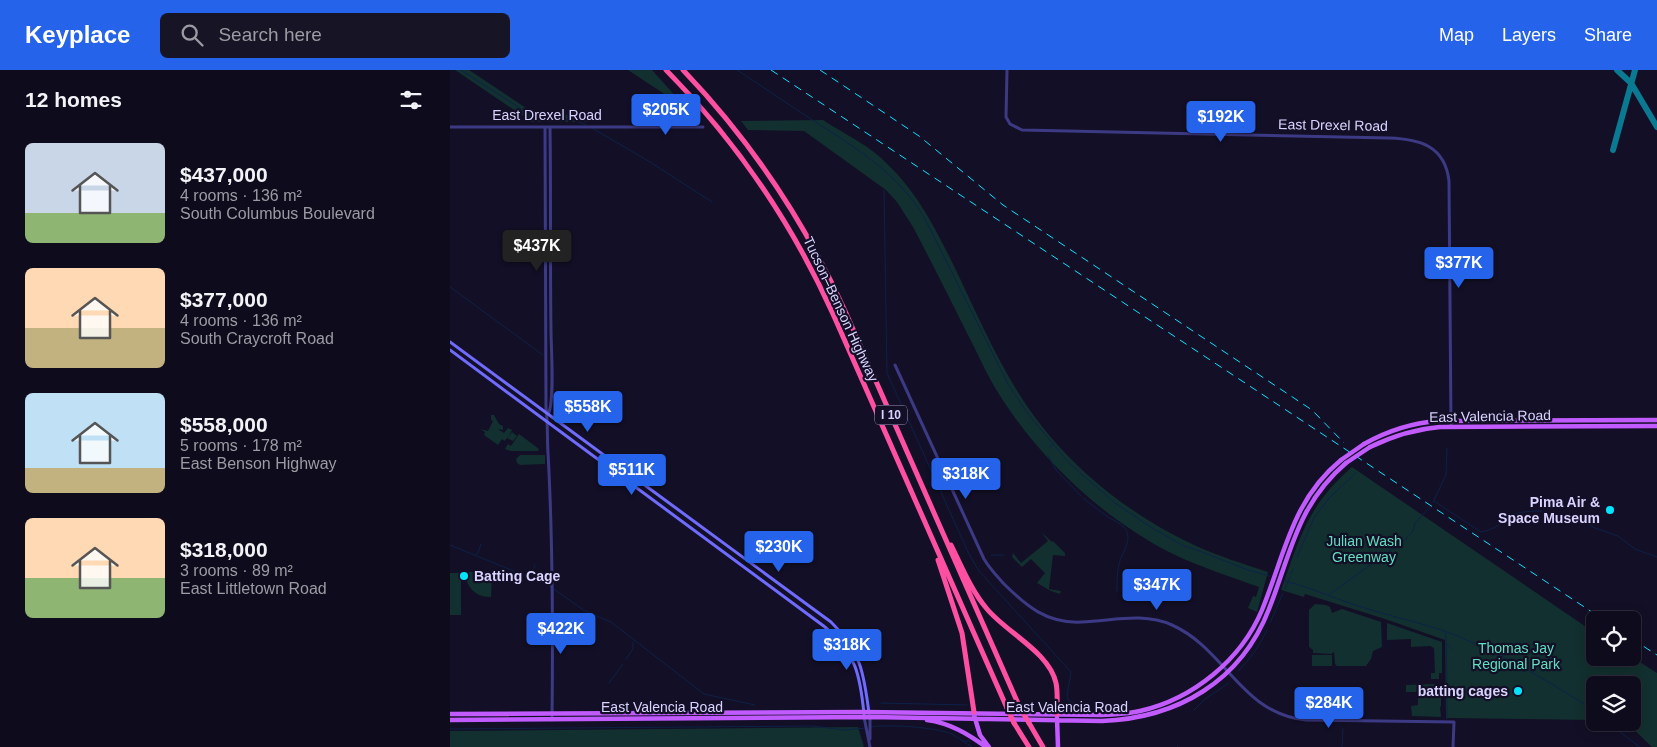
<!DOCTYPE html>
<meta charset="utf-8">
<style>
:root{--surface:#0e0b1c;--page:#171425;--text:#f1f3f6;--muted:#9b9ba3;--line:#2e2b3b;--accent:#2563eb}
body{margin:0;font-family:Arial,sans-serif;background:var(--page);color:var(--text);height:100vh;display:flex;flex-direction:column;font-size:19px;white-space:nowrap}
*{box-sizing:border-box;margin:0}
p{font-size:16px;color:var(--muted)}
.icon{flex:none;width:28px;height:28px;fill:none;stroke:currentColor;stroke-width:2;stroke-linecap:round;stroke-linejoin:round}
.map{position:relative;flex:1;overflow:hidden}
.drawer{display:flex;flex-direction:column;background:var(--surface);width:450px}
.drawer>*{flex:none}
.tools{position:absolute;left:1136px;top:541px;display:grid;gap:10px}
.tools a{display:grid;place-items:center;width:55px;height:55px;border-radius:8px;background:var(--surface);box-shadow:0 2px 12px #0003,0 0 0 1px var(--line);font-size:25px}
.price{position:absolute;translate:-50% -42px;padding:0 11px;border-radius:5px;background:var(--accent);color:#fff;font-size:16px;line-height:32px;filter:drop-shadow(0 1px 2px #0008)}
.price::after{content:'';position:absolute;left:50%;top:30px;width:15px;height:11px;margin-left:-8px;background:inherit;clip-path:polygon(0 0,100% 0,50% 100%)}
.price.selected{background:#222;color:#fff}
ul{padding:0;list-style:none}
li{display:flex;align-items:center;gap:15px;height:125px;padding:0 25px}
li span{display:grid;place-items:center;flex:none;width:140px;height:100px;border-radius:8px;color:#555}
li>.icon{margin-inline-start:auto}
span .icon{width:60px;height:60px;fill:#fffc;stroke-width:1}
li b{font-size:21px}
h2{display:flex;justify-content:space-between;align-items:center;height:60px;padding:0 25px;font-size:21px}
header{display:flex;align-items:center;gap:30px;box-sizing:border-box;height:70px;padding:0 25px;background:var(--accent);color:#fff}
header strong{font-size:24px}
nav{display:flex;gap:28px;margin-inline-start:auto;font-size:18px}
.search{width:350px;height:45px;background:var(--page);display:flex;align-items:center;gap:12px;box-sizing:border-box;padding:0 18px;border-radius:8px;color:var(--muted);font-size:19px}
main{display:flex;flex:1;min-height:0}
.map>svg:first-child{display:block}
.green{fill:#12302f}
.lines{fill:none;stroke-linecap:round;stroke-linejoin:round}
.stream{stroke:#0c2248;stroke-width:1}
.taxiway{stroke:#0a7a92;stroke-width:6}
.tertiary{stroke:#3d3a85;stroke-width:3}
.secondary{stroke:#6f6bff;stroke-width:3}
.primary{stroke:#c25bff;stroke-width:4.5}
.motorway{stroke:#ff4fa3;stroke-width:5}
.rail{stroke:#00e5ff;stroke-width:1;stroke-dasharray:8 6;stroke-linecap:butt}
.primary-bridge{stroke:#c25bff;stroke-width:4.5}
.motorway-bridge{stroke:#ff4fa3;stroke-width:5}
.poi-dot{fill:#00e5ff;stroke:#130f26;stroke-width:2}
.labels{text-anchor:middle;stroke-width:4.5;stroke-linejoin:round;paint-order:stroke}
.shield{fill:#130f26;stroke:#9e99be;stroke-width:1}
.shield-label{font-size:12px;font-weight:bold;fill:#d9d4ff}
.street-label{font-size:14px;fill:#d9d4ff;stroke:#130f26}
.poi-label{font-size:14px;font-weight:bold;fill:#d9d4ff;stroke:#130f26;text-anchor:end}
.park-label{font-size:14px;fill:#5fe0c0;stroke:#130f26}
</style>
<header>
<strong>Keyplace</strong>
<div class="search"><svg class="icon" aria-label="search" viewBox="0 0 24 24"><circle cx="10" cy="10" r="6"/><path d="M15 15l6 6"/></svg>Search here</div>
<nav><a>Map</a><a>Layers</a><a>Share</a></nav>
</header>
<main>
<section class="drawer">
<h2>12 homes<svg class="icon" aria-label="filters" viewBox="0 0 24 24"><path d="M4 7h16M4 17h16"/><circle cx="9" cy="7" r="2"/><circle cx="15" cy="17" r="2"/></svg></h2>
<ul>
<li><span style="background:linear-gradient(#c9d6e8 70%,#8fb573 0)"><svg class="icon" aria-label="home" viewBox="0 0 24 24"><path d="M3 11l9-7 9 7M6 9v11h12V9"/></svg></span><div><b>$437,000</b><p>4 rooms · 136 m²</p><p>South Columbus Boulevard</p></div></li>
<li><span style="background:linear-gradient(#ffd9b3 60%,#c2b280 0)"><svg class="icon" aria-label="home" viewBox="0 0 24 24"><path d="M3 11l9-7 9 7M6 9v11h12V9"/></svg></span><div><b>$377,000</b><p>4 rooms · 136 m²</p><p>South Craycroft Road</p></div></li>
<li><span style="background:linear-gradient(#bfe0f5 75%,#c2b280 0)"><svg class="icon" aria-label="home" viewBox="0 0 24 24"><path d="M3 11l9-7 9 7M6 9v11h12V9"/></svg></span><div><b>$558,000</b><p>5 rooms · 178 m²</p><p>East Benson Highway</p></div></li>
<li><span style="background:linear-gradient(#ffd9b3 60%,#8fb573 0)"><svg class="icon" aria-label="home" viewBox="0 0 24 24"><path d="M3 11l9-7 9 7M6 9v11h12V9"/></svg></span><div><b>$318,000</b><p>3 rooms · 89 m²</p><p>East Littletown Road</p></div></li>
</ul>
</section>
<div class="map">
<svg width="1207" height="677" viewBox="0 0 1207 677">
<rect width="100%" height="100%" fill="#130f26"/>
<path class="green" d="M5,0H19L85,44L127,45L137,52H82Z
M178,0H202L237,39Z
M373,50C389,61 416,74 430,87C465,119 481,150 502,192C524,237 544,285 571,327C612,391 675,443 744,475C768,486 794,494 818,502L807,542L798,538L803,526L806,527L809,517C778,506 747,496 717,481C648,445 583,382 544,316C534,299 527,282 518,265C500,229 482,193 463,157L447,132L436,120L354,61L298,60L291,51Z
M41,345H44L49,354L53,356V360L48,359L54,363L58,358L62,360L58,368L62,362L67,366L63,371L57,368L55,371L52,369L48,375L34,365L35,362L30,359L38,361L43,351L41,350Z
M69,364L89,379L88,381H61L55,379L58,374L61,376Z
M70,385H95V394L70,395L67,393L66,389Z
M902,397L1145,563V588L1182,587L1207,603V677H1202L1177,653L1182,652V615H1145V650L996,648L995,570L935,549L855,524L854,527L831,520C850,467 858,435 902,397Z
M591,462L602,472L603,471L615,483V486L603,485L599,519L611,521L610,524L601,521L587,513L595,503L581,489L572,497L562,487L563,483L571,493L598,471Z
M12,502H39L42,504L41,527C28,527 20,521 16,509V511H12Z
M0,503H11V545H0Z
M865,534L876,535L880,537L882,543L892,539L931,552L932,577L923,581L921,589L916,596H887L885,594L884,582L881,584L863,583V580L859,577V540Z
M937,553L992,572V603H989V609H981V603H985L984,578L980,576L961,577V569L937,570Z
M862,585H882V596H862Z
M986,614V620H981L991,621V636L990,637L991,647L962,646L961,636L968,635V622H956V615Z
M408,657L414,677H0V661Z"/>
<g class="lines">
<path class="stream" d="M11,0L85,48L91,49L124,50L136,55
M287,0C312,16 336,33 361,49C404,77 447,102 474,147L558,314L578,344L620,394L665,433L702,458L734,476L747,480L798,500L819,506
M142,58L200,92L262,132
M434,120L437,303L519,484L529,501L621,602L617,626L618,630L634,638
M0,217L93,285
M600,378L603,373
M598,386L607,401L631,426
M633,428C641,434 649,441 658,447C663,450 670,453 674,457C684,469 672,482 669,494C667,503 667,512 667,521
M984,431L1031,462C1039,461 1054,454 1056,447C1067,442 1079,441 1091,441L1094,443L1096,448L1104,447L1123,452L1136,453L1145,458L1168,466L1185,479L1207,487
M983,432L996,405L997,378
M0,475L98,515L135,541L161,552L254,624L305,635
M26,484L28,483L31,474
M541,485H554
M847,487L864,448L880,427L906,403
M841,504L843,499
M80,508L85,495
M835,511C863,518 890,531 918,539C947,548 977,554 1005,565C1055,585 1100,612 1145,641
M835,519L840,507
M880,524L955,470L963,461L965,453L980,437
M820,553L833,523
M995,563L996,568L997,612
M997,574L1002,579
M176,589L183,579V572
M788,601C800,590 809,576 817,560
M159,613L173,594
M431,633L517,635
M744,640L755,629L779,613
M997,649V616
M1160,652L1167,660L1190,677
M420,657C439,654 484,657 502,664C509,668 515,673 522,677
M0,659L362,656L395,660L416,658
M513,671H520
M727,677L728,676
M892,677L893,659"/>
<path class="taxiway" d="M1167,0L1181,13L1207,57
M1163,80L1185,0"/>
<path class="tertiary" d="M557,0L556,47L560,54L572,60L939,68C970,69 995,76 999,111L1001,356
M0,57H253
M95,57L96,338C98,353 97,368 98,383C103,472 103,561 102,650
M445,295L534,489C540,499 546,505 553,513C576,536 597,554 632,552C663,551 692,542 722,555C776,579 791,644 856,650L1004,652L1003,677
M98,344C105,334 101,276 101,261C100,193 101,125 100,57
M414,647L420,677
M420,647V669"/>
<path class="secondary" d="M0,272L381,552C411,581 414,604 419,643
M0,280L375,557C406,584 410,604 414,644"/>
<path class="primary" d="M914,374C937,361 962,353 988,351L1207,350
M920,377C943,366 965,359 990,357L1207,356
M0,644L414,642L652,645C665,644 678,644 690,641C743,629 791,590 812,540C835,484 842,430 891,390
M524,645L530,665L539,677
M607,648L608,677
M0,650L420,647L652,651C727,648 791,612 819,539C841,483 847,435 896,393
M477,650C500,653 518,664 536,677"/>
<path class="motorway" d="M216,0C286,71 342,153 383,244L557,638
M233,0C300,70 355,152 395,241L570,638
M501,475C512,497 521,520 537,539C557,563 599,582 606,613C608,623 607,634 607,644
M488,490L512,563L524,642
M564,653L579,677
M579,653L593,677"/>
<path class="rail" d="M321,0L1154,550
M370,0L469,66L553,135L862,340L894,373
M1182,569L1207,585"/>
<path class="primary-bridge" d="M891,390L914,374
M896,393L920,377"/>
<path class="motorway-bridge" d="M557,638L564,653
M570,638L579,653"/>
</g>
<g class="poi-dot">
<circle cx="1160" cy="440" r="5"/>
<circle cx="14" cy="506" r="5"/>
<circle cx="1068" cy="621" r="5"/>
</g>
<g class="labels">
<rect class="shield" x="425" y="335.5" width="32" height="19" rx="4"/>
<g class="shield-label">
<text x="441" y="349">I 10</text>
</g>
<g class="street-label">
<text x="97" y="50">East Drexel Road</text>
<text transform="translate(883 55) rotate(1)" y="5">East Drexel Road</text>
<text transform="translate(391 239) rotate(65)" y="5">Tucson–Benson Highway</text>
<text transform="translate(1040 346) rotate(-1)" y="5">East Valencia Road</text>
<text x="212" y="642">East Valencia Road</text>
<text x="617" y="642">East Valencia Road</text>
</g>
<g class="poi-label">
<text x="1150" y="437">Pima Air &amp;<tspan x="1150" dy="16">Space Museum</tspan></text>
<text x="24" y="511" text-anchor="start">Batting Cage</text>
<text x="1058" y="626">batting cages</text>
</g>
<g class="park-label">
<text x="914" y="476">Julian Wash<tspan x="914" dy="16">Greenway</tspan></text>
<text x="1066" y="583">Thomas Jay<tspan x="1066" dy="16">Regional Park</tspan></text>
</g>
</g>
</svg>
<div class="tools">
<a><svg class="icon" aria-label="locate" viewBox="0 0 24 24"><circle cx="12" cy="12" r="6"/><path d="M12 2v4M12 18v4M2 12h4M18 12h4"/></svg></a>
<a><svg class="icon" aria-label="layers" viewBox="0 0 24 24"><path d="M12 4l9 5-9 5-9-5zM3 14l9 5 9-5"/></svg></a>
</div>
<b class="price" style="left:216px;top:66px">$205K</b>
<b class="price" style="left:771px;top:73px">$192K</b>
<b class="price selected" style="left:87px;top:202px">$437K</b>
<b class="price" style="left:1009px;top:219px">$377K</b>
<b class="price" style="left:138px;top:363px">$558K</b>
<b class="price" style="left:182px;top:426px">$511K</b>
<b class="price" style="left:516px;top:430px">$318K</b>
<b class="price" style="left:329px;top:503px">$230K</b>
<b class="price" style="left:707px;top:541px">$347K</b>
<b class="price" style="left:111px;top:585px">$422K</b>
<b class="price" style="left:397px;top:601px">$318K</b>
<b class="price" style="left:879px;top:659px">$284K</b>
</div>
</main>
